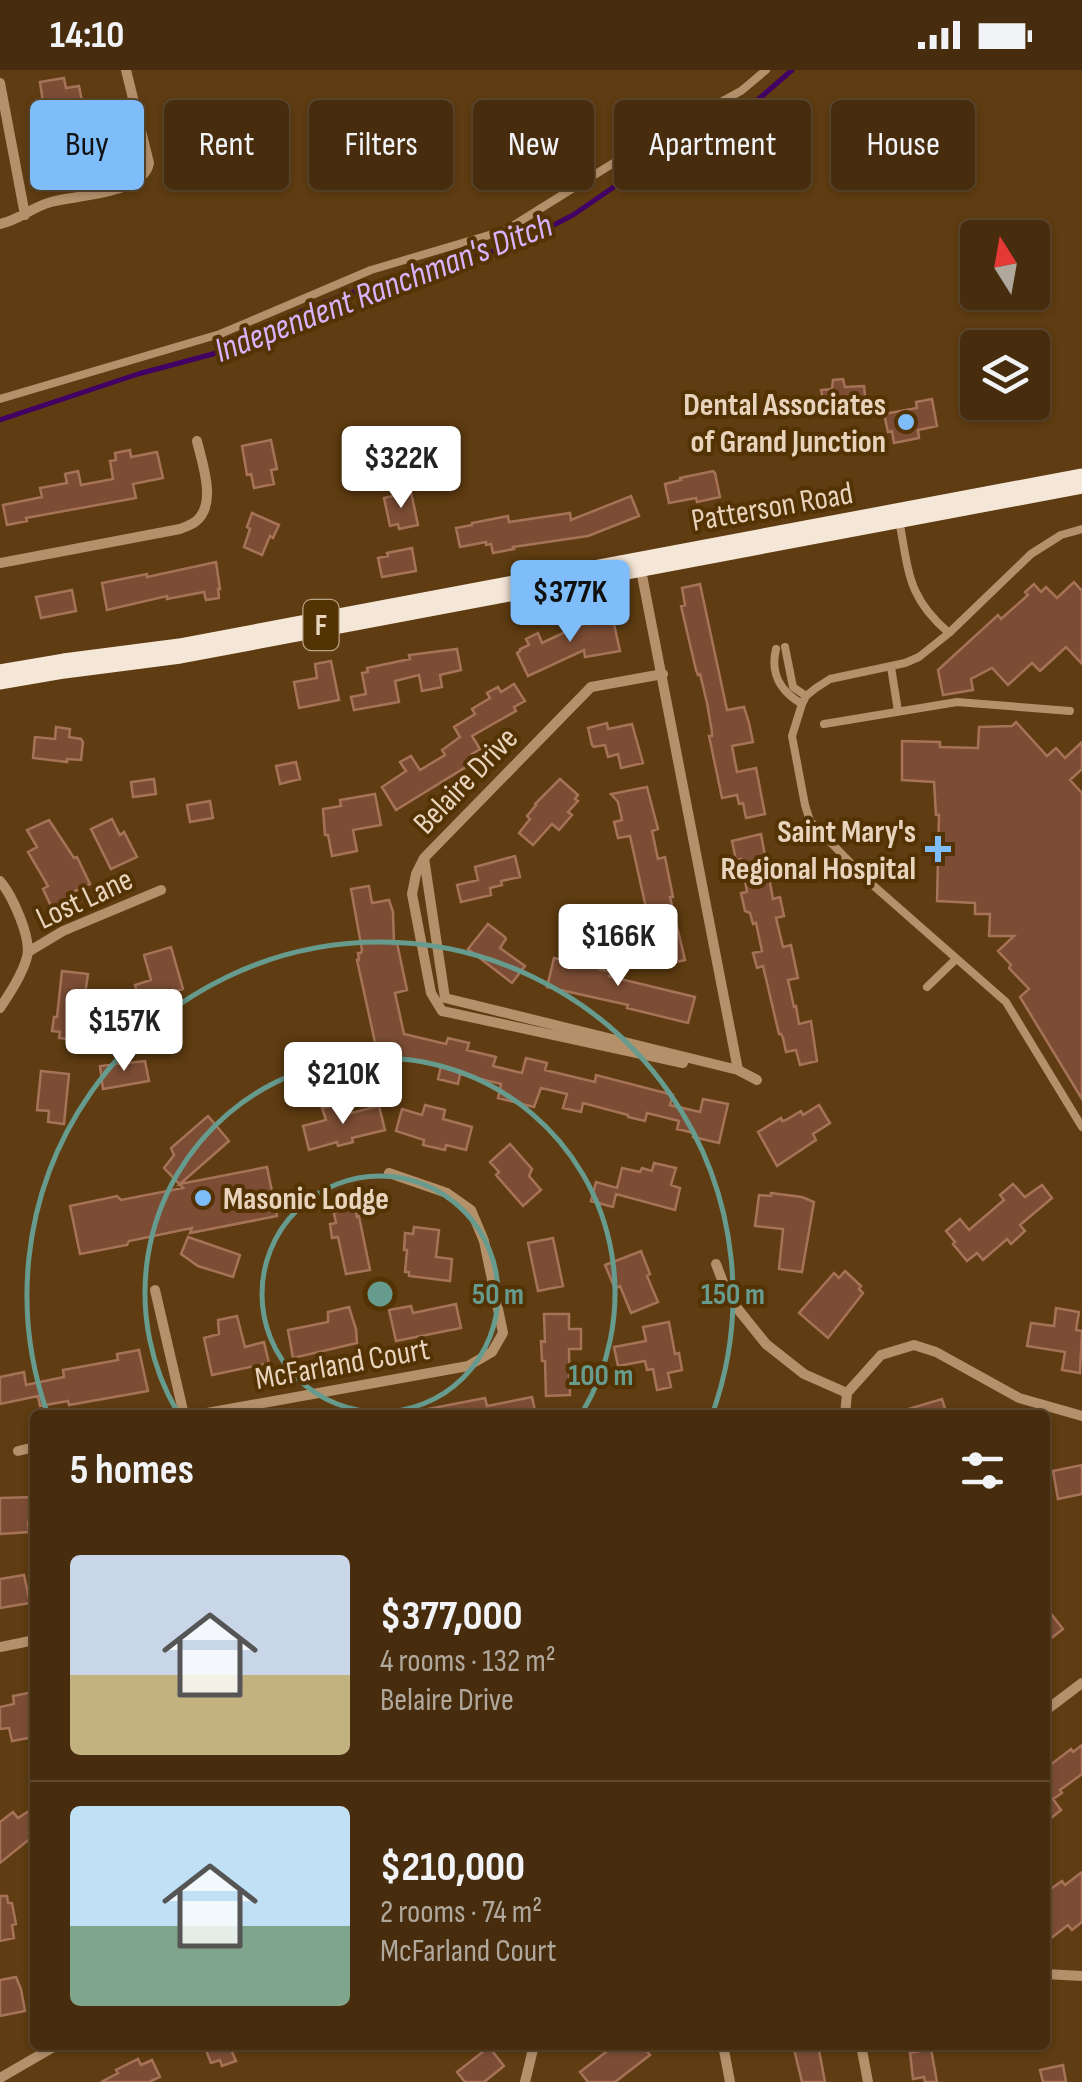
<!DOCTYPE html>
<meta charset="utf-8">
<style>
:root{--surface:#472d0d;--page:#51391b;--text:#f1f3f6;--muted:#b0a89d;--line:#5f492e;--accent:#7ebdf9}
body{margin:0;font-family:"Sofia Sans Condensed",sans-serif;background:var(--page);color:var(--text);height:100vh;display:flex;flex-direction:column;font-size:38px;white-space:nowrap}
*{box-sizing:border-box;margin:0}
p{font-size:32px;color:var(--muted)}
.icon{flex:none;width:55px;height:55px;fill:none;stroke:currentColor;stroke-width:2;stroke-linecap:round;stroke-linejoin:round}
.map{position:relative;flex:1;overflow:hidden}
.drawer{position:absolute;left:30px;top:1340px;width:1020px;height:640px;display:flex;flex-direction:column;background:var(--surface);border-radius:10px;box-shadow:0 2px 8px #0004,0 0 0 2px var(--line)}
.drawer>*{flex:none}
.banner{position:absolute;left:30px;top:30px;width:1022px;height:90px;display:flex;gap:20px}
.needle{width:65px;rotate:349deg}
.controls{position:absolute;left:960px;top:150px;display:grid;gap:20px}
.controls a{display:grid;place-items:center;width:90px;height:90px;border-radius:10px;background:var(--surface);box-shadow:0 2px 8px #0004,0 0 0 2px var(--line);font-size:50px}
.price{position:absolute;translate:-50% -85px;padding:0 22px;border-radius:10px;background:#fff;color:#222;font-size:32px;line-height:65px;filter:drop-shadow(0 2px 5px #0008)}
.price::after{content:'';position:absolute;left:50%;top:60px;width:30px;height:22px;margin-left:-15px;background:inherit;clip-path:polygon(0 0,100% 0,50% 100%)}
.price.selected{background:var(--accent);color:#111}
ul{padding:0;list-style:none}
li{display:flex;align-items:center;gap:30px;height:250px;padding:0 40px}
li+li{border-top:2px solid var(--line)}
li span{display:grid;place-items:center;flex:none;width:280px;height:200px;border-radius:10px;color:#555}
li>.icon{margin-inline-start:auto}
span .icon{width:120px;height:120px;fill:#fffc;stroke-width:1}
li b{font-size:42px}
h2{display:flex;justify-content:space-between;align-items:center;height:120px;padding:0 40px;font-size:42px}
.tag{padding:0 35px;border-radius:10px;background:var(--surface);box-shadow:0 2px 8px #0004,0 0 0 2px var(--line);font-size:35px;line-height:90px}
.tag.selected{background:var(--accent);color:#111}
.status{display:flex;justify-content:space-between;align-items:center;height:70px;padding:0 50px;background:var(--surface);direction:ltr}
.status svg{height:28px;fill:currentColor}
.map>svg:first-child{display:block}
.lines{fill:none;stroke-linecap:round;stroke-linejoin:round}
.stream{stroke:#420164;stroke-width:5}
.building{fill:#7c4d34;stroke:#a67359;stroke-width:2.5}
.service{stroke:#b4906b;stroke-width:8}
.minor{stroke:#b4906b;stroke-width:10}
.primary{stroke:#f5e7d8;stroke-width:25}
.ring{fill:none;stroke:#669b8e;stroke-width:5}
.poi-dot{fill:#7ebdf9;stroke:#533203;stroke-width:4}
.labels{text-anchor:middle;stroke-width:8;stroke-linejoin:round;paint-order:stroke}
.shield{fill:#533203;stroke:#bba385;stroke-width:2.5}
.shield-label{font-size:30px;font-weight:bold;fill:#e8d3bd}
.poi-label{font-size:32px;font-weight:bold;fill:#e8d3bd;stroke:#533203;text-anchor:end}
.street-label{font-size:32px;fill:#e8d3bd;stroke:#533203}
.water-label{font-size:35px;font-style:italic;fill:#d8b2fb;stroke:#533203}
.centre{fill:#669b8e;stroke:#533203;stroke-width:5}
.ring-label{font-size:30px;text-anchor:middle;font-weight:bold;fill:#669b8e;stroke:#533203;stroke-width:8;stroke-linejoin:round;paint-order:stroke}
</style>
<div class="status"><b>14:10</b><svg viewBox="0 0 49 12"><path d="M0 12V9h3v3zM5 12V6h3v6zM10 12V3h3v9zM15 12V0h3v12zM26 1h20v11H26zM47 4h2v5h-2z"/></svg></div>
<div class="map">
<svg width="1082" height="2012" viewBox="0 0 1082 2012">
<rect width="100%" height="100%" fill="#5f3c11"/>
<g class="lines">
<path class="stream" d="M0,350L138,304L213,284L309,238L359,220L465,191L525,170L573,145L627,108L746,40L792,0"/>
</g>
<path class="building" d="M64,8L66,18L79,16L83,37L63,40V44L45,46L40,12Z
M85,64L94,110L70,115L63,93L68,92L65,68Z
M843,309L845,317L864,316L867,345L827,346L821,320L832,319L833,310Z
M932,329L937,356L918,360L919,368L894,373L892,361L888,362L884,344L917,338L916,332Z
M271,370L277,399L271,400L274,414L254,418L251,404L247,405L242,376Z
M130,380L131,387L157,382L163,408L133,414L136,428L26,448L27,451L7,455L3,435L42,427L40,418L67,413L65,404L78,401L81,415L113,409L110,391L116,390L115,383Z
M713,401L715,403L720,427L697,432L696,428L669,433L665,414L681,410L680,408Z
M411,422L418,455L399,459L398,454L390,456L384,428Z
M631,426L639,446L588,466L513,477L514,479L493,483L491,474L486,475V472L460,477L456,458L472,455V453L508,446L509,452L570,443L571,450Z
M252,443L279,455L273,468L270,466L262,485L244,477L250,459L247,457Z
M412,478L416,501L382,507L378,488L388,486L387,483Z
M216,492L220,519H218L219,528L206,530L204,522L167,529V526L107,540L102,513L147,504V507Z
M1074,512L1082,521V594L1066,577L1040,601L1032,593L1008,615L992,598L971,609L973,620L943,625L938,600L998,545L1001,549L1028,525L1025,522L1034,514L1041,522L1046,517L1057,528Z
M700,514L727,640L744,637L749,653L753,672L732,676L737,702L756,698L765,744L746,748L743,733L739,734L737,725L722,728L709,666H712V662L707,633L700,604L698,605L696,600L681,536L685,535L682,518Z
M72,520L76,541L41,548L36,527Z
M612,545L620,581L585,587L584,580L528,606L517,583L520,581V579L529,575L526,569L538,563L542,573L580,555L594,552V549Z
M457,579L461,600L440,605L442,617L422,621L419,605L395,611L399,632L354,640L351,627L366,624L362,603L368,602L367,598L410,589L409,585Z
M331,591L339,630L299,638L294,612L317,608L315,594Z
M514,614L525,631L514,637L516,641L472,666L480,679L472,684L476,689L474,692L396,740L382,717L406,701L400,692L411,686L420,700L445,685L442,680L460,667L454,657L475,644L472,639L490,628L487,623L498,617L501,622Z
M1016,652L1047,686L1056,678L1065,688L1082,672V699L1070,710L1082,723V1029L1020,927L1029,919L1009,898L1011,895L998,881L1014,866H989L990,844H975V833L937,831L939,745H936L934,712L902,710V671L940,672V677L978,678L979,657L1012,656Z
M607,653L608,659L632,654L643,693L621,698L618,684L608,687L605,675L594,677L592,675L588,658Z
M56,657L70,659L69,667L81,669L83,672L81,690L67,689V692L33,688L35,667L55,669Z
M296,692L300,709L280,714L276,696Z
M154,709L156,724L133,727L131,712Z
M560,709L578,725L575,729L578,731L568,742L572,745L559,760L552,754L533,775L519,763L530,749L527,746L536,735L535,734Z
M647,717L658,759L652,761L658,789L665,787L673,827H670L685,890L659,896L630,766L618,768L614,752L622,750L618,732L611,724Z
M375,724L381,755L353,760L357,781L332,786L328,765H325L323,739L341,736L340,730Z
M210,731L213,748L190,752L187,735Z
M112,749L120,765L124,762L137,787L111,799L91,759Z
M49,750L74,788L77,787L90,814L69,824L72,829L52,838L43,819L48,816L28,782L37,777L27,760Z
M761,764L773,829L780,827L784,846L776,848L783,877L791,875L798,908L788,910L794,937L796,936L799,954L811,951L817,991L800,995L796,980L786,982L783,968L781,964H779L763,896L757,898L753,883L762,881L756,853L753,854L750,843L745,841L741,823L747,822L741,789L736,790L732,771Z
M515,786L520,807L501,811L502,815L490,818L491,825L461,832L457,815L478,810L475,797Z
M369,816L372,833L389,830L393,842L394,874L397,873L407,920L395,923L404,964L446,974L448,968L469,973L467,980L496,987L493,996L522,1003L526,988L547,993L545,1000L595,1012L596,1005L673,1025L670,1035L700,1042L703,1029L728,1034L719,1073L693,1067L694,1063L677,1059L679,1051L647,1043L645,1051L628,1047V1045L583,1033L581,1042L563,1038L567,1024L541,1018L534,1037L498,1028L501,1014L460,1004L458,1014L438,1009L441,996L411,989L395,992L393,983L378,986L357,890H359L358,883H361L362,880L351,819Z
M488,854L505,867L506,869L500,878L525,896L512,913L468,879Z
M171,877L183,919L169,923L170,927L141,935L135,915L151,910L144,885Z
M582,886L601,890L599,899L620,904L608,906L695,927L688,953L627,938L628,935L547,917L554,888L580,894Z
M62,901L88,904L79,964L77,963L76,970L59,968L60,962L52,961L54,947H57Z
M145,991L149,1011L103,1019L100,996Z
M41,1001L69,1004L64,1054L48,1052L49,1041L37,1040Z
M336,1035L339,1046L379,1036L385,1060L352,1068L353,1072L338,1076L337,1072L309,1080L303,1056L326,1050L322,1038Z
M425,1035L445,1040L443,1049L472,1057L466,1080L446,1075L445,1080L423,1075L424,1070L396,1061L402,1039L422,1045Z
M819,1035L830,1053L813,1064L816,1070L777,1096L758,1062L781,1048L782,1051L786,1050L801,1041L803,1045Z
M208,1046L229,1071L180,1114L267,1097L277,1146L190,1163L192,1158L129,1171L127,1175L80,1184L70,1136L117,1126L121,1130L183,1118L164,1098L174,1085L171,1078Z
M510,1074L532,1099L529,1106L541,1120L523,1136L496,1105L499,1102L490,1092Z
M654,1093L676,1098L671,1115L680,1118L675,1140L616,1124L613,1137L591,1131L596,1112L617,1118L622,1098L640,1102L642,1098L652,1101Z
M1013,1114L1025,1127L1042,1115L1052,1128L1020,1155L1025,1161L1011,1174L1007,1169L983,1190L977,1183L967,1191L953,1174L955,1172L946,1161L960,1149L969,1160L1004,1130L1000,1125Z
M771,1123L802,1127L814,1132L802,1202L779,1199L783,1159L755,1156L759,1125L771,1126Z
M354,1130L357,1147L359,1146L370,1200L346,1204L338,1167L332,1168L330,1154L336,1153L332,1134Z
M414,1157L439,1160L436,1187L452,1189L450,1211L409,1206V1202H405L407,1180H404L405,1163L413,1164Z
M188,1167L240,1185L233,1207L198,1196L181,1184Z
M553,1168L563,1216L538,1221L528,1173Z
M641,1181L650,1204L647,1206L658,1232L631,1243L620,1216L615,1219L605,1195Z
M845,1201L861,1216L859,1219L863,1223L828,1268L799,1243L834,1203L839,1208Z
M456,1234L461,1258L396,1271L389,1240L411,1236L413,1243Z
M349,1237L356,1259L357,1273L293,1288L288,1260L328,1252V1242Z
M1056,1238L1079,1242L1076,1260L1082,1261L1080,1303L1062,1300L1065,1282L1027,1276L1031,1253L1054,1256Z
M544,1244H569V1259H581V1279H569L570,1325L546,1326L545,1291H542L541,1271L545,1272Z
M237,1246L245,1277L264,1272L269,1293L212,1305L204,1268L219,1264L218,1250Z
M669,1252L675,1284L679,1283L682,1300L668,1303L671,1317L657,1320L653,1299L647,1300L645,1291L618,1296L614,1277L646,1271L643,1257Z
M139,1280L148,1321L69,1335L68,1331L40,1336L38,1326L0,1334V1307L24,1302L26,1315L64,1307L63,1300L118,1290L117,1284Z
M532,1327L536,1345H428V1339L485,1328L487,1336Z
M942,1329L947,1345H899L898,1342Z
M1082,1395V1424L1058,1429L1053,1401Z
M35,1427V1452H28L29,1462L0,1464V1428Z
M24,1505L30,1533L0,1538V1509Z
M1045,1536L1063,1559L1045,1573Z
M33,1622L35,1652L31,1653L34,1667L12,1671L9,1658L0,1659V1637L14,1634L13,1626Z
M1082,1675V1704L1060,1720L1062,1723L1053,1729L1061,1740L1045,1753V1699L1071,1679L1073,1682Z
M35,1737V1759L29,1763L32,1767L0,1793V1752L13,1742L18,1748Z
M1082,1802V1852L1072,1860L1068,1855L1050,1869L1045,1862V1823L1062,1811L1065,1815Z
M0,1826H7L8,1833H12L16,1854L12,1855L14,1868L0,1871Z
M16,1907L21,1919L25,1941L0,1946V1910Z
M204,1975H229L236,1991L222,1996L220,1990L211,1993Z
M615,1975H642L650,1985L615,2012H588L580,2002Z
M793,1975H818L825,2012H802Z
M489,1977L504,1996L484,2012H465L457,2002Z
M931,1979L937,2012H925L924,2007L913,2009L910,1983Z
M138,1989L141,1995L152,1990L160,2007L149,2012H101L118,2003L116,2000Z
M1063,1995L1066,2012H1043L1040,2000Z"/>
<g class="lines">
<path class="service" d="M0,329L220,264L371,200L506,160L652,69L741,21L766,0
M899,450C909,502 907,527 949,563
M1082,459L1061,465L1031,484L949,563L919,587L905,593L830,609L816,618L806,626L802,634L792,666L805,735L810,751L867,810L1006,932L1082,1057
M785,577L793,617L806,626
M776,579C770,604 780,621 802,634
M891,597L898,641
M824,654L957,632L1070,641
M927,917L955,890"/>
<path class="minor" d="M0,13L25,145
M0,154C19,150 32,137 51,132C76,125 144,124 149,93L126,0
M0,493L180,459C185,457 191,455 195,452C218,435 202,393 197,371
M640,495L738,1000
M663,604L591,617L424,788L445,928L738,1000L757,1010
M424,788L416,804L412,824L431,923L442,941L683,993
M0,811C12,825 32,868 27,887C22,905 10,923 0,938
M28,882L63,861L161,820
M716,1194L729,1228L766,1274L804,1304L847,1323
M155,1220L184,1345
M847,1323L881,1285L914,1275L936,1282L1019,1328L1082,1346
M196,1345L468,1296L492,1282L503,1263L484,1171L471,1140L447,1123L389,1103
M845,1345L847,1323
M18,1381L35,1377
M0,1577L35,1570
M1045,1641L1082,1613
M1045,1904L1082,1906
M723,1975L730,2012
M861,1975L868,2012
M0,2008L57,1975
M525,2012L534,1975"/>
<path class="primary" d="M0,607L64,596L180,581L1082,411"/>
</g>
<g class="ring">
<circle cx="380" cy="1224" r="118"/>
<path d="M178 1343A235 235 0 1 1 582 1343"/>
<path d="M48 1345A353 353 0 1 1 712 1345"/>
</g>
<g class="poi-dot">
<circle cx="906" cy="352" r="10"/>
<path d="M933 764h10v10h10v10h-10v10h-10v-10h-10v-10h10z"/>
<circle cx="203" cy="1128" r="10"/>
</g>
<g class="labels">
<rect class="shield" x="303.5" y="530" width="35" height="50" rx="8"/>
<g class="shield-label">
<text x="321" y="565">F</text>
</g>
<g class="poi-label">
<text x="886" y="345">Dental Associates<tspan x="886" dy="37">of Grand Junction</tspan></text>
<text x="916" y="772">Saint Mary's<tspan x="916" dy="37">Regional Hospital</tspan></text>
<text x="223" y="1139" text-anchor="start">Masonic Lodge</text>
</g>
<g class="street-label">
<text transform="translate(772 436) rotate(-10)" y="11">Patterson Road</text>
<text transform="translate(465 710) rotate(-46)" y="11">Belaire Drive</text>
<text transform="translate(84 828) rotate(-25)" y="11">Lost Lane</text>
<text transform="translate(342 1293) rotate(-10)" y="11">McFarland Court</text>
</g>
<g class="water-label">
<text transform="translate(383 217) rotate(-21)" y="12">Independent Ranchman's Ditch</text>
</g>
</g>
<circle cx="380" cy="1224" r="15" class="centre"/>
<g class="ring-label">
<text x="498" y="1234">50 m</text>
<text x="733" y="1234">150 m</text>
<text x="601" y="1315">100 m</text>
</g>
</svg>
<div class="controls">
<a><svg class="needle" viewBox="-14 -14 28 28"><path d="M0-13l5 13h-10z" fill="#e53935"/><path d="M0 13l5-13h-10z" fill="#b0a89d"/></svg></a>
<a><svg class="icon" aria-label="layers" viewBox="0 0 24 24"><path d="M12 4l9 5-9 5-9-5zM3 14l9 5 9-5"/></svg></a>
</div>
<b class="price" style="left:401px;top:441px">$322K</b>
<b class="price selected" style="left:570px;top:575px">$377K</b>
<b class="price" style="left:618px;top:919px">$166K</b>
<b class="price" style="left:124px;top:1004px">$157K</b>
<b class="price" style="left:343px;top:1057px">$210K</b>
<div class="banner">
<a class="tag selected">Buy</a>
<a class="tag">Rent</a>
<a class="tag">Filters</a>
<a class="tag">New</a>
<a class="tag">Apartment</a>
<a class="tag">House</a>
</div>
<section class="drawer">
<h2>5 homes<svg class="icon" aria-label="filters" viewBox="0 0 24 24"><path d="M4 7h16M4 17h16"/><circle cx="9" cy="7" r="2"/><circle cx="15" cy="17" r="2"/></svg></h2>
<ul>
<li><span style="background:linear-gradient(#c9d6e8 60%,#c2b280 0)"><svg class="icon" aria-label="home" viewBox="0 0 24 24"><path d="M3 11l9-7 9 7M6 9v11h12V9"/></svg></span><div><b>$377,000</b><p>4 rooms · 132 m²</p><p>Belaire Drive</p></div></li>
<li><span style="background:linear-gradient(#bfe0f5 60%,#7fa58c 0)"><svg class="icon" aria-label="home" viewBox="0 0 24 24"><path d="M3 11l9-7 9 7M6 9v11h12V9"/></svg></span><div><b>$210,000</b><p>2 rooms · 74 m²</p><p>McFarland Court</p></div></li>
</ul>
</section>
</div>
